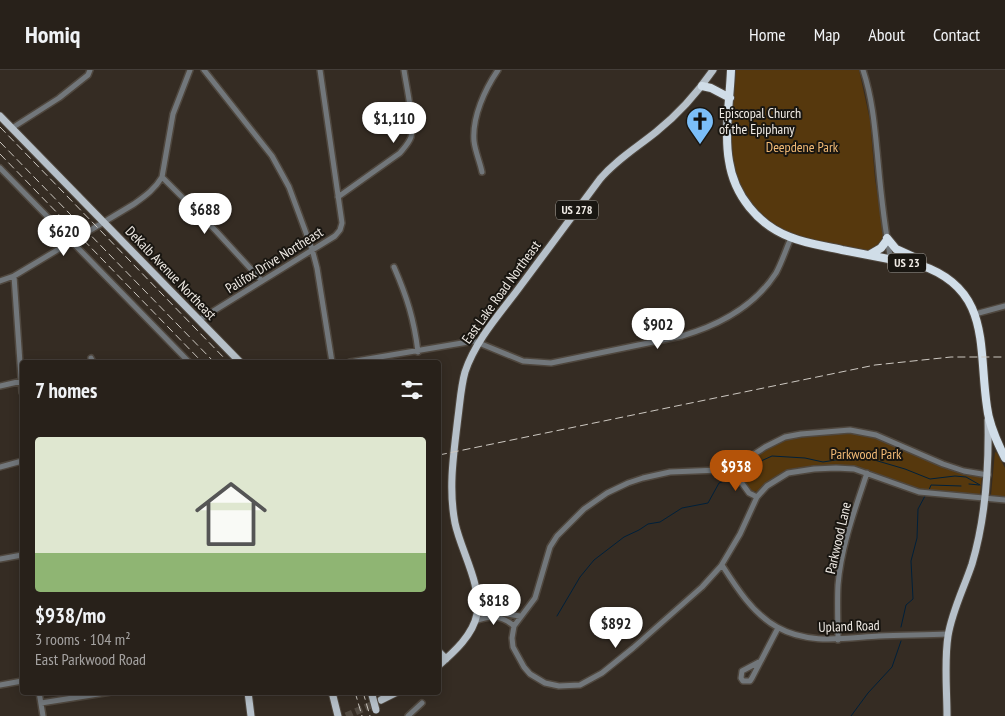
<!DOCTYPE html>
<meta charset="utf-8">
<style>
:root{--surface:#28211a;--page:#302923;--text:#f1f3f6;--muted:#a5a3a2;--line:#443e39;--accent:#b45309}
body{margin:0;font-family:"PT Sans Narrow",sans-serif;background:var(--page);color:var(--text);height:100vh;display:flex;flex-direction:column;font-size:19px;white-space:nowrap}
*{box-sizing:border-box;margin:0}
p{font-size:16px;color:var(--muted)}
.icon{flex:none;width:28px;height:28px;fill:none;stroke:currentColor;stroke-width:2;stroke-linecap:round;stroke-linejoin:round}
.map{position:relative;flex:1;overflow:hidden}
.side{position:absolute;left:20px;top:290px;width:421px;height:335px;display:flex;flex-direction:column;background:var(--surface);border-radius:5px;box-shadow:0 2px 12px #0003,0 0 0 1px var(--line)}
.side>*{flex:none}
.price{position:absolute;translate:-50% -42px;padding:0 11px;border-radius:18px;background:#fff;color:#222;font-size:16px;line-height:32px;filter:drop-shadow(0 1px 2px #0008)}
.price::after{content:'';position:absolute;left:50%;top:30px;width:15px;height:11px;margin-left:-8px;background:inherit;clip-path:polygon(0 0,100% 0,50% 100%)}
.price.active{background:var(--accent);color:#fff}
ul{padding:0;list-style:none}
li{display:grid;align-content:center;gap:10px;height:265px;padding:0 15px}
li+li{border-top:1px solid var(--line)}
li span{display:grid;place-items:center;height:155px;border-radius:5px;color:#555}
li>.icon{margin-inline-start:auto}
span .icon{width:90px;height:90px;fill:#fffc;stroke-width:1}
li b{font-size:21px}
h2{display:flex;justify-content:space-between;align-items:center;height:60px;padding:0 15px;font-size:21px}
header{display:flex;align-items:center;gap:30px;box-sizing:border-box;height:70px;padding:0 25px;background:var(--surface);border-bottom:1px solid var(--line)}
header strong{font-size:24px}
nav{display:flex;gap:28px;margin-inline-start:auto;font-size:18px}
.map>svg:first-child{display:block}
.green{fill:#56380d}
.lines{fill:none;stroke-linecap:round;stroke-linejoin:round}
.stream{stroke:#00203a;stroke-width:1}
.major-tunnel{stroke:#514940;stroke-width:7;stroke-dasharray:7 3.5;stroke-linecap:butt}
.minor-casing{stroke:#4f473e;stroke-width:8}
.major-casing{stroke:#4f473e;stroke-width:9}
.highway-casing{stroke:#4f473e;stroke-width:10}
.minor{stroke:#72777b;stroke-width:5}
.major{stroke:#b6c0c9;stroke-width:7}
.highway{stroke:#d0dde8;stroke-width:8}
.rail{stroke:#cdc8c1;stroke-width:1;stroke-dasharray:8 4;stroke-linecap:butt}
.major-bridge-casing{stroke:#4f473e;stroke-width:9;stroke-linecap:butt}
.major-bridge{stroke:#b6c0c9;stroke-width:7}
.labels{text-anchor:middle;stroke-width:4;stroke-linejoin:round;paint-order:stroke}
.shield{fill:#191611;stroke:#b0aba5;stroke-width:1}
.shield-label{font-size:12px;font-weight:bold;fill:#f0ebe5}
.poi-label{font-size:14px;fill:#f0ebe5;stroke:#191611;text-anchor:start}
.park-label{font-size:14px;fill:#f2ba75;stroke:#191611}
.street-label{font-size:14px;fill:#f0ebe5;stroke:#191611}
</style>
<header>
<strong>Homiq</strong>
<nav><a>Home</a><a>Map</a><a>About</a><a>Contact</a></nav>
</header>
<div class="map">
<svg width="1005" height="646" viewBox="0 0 1005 646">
<rect width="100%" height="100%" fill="#352c23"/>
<path class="green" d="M736,0H859L870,50L875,109L885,170L884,174L871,181C845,176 817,174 792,165C782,161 772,154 763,147C720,111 733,50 736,0Z
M844,363L869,364L942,397L982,407L980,426L919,422L867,403L835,399L788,402L757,422L750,420L736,399L778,373L790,368Z
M995,382L997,383L1005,398V428L991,425Z"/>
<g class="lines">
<path class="stream" d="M741,404L761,391L772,386L805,388L823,392L848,388L871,389L905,399L930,409L955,406L966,407L980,415
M969,414L979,415
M929,420L931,415L961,416
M557,546L580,507L594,490L624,467L639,460L648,454L660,452L682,438L708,433L719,413L734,408
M901,557L906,535L913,529L911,491L917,468L918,439L925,426
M851,646L868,623L892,597L901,571"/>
<path class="major-tunnel" d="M346,646L378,632"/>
<g class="minor-casing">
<path id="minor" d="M204,0L272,86L289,117L312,179L317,198L332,292
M863,0C873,30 875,60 878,91C881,124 884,157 891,190
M12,58L59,28L88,5L90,0
M0,98L189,292
M482,102C480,92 475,81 474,71C472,47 485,19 498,0
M162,107L216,161L261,210
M338,127L400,83C404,78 409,73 411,67C415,53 406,15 404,0
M394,197C407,227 414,249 418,282
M14,206L22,322
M0,211L14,206L134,134C145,126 155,119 162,107L173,44L190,0
M975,244L1005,236
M199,250L335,166L340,160L342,153L320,0
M91,288L93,292
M350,292L474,271L523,291L551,293L682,266C720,255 754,237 776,203C782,192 786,179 791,168
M0,316L22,311
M0,397L22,391
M731,398L749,423L757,427
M988,405L964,401L943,394L876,365L850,360L801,364L785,367L765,377L742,392L731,398L720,400L670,402L643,408L628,413L607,423L584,439L557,466L550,477L535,528L514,556L512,568L513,577L524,597L530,604L545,613L559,616L580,615L602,603L633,578L702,517L721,496L740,464L757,427L767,416L788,403L814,399L836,398L854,399L919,422L1005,430
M0,489L22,485
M722,495C736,517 753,544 777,557C809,575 844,568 879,566C902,565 925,565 948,564
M478,532L501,543L520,546
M475,551C491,545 501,545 514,556
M838,570C838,552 837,533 838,515C841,477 855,439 867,403
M759,592L742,601L741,608L743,611H750L752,608L778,558
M0,615L22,611
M39,622L43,646
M41,633L111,622
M408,646L422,633"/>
</g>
<g class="major-casing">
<path id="major" d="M0,46L240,292
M439,582L446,589
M439,595C454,582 473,565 477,544C482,515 461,481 455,453C448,417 454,382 458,347C460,332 461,316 465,302C475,272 497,247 516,222C544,184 572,147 600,109C616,90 636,78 656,62C677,45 698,22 713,0
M248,622L251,646
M332,622L338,646
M381,630L397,622
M947,646C947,620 944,592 948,566C952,541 964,518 972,494C986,447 989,399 988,350"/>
</g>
<g class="highway-casing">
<path id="highway" d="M731,0C730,28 724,63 729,91C734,125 758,155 790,167C807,174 825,176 842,180C868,185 894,190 920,195C992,219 978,278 987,337C989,355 997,372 1005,388
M702,16L711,18L730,28
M887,168L896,179L918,189L920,195
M869,185L881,178L887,170"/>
</g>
<use href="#minor" class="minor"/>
<use href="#major" class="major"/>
<use href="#highway" class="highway"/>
<path class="rail" d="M0,57L228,292
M0,72L214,292
M0,84L202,292
M439,385L875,295L951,287H1005
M355,622L362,646
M363,622L370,646"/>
<g class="major-bridge-casing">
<path id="major-bridge" d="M372,625L376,640"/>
</g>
<use href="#major-bridge" class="major-bridge"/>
</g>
<defs>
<g id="church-pin" transform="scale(1.4375)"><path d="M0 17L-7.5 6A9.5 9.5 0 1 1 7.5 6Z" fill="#7bbef9" stroke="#191611"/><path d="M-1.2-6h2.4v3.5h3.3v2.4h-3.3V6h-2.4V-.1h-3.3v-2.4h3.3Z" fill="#111"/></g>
</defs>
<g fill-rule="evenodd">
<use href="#church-pin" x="700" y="51"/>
</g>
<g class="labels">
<g class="shield">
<rect x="556" y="130.5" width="42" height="19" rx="4"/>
<rect x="888" y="183.5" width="38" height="19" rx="4"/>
</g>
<g class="shield-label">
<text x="577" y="144">US 278</text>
<text x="907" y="197">US 23</text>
</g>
<g class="poi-label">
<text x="719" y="48">Episcopal Church<tspan x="719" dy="16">of the Epiphany</tspan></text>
</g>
<g class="park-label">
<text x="802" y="82">Deepdene Park</text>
<text x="866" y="389">Parkwood Park</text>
</g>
<g class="street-label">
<text transform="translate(274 190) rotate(-32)" y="5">Palifox Drive Northeast</text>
<text transform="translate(171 203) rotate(46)" y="5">DeKalb Avenue Northeast</text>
<text transform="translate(501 222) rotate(-54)" y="5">East Lake Road Northeast</text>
<text transform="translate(838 468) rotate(-77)" y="5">Parkwood Lane</text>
<text transform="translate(849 556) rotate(-2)" y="5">Upland Road</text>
</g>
</g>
</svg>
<b class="price" style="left:394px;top:74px">$1,110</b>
<b class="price" style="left:205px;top:165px">$688</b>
<b class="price" style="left:64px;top:187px">$620</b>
<b class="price" style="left:658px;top:280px">$902</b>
<b class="price active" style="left:736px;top:422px">$938</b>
<b class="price" style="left:494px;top:556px">$818</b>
<b class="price" style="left:616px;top:579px">$892</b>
<section class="side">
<h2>7 homes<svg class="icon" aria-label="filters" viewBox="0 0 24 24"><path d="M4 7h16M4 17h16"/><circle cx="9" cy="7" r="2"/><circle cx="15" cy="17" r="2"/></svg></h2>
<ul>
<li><span style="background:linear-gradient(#dfe7d0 75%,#8fb573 0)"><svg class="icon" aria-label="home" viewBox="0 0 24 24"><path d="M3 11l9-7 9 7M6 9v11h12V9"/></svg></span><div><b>$938/mo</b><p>3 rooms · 104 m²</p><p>East Parkwood Road</p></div></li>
</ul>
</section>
</div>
